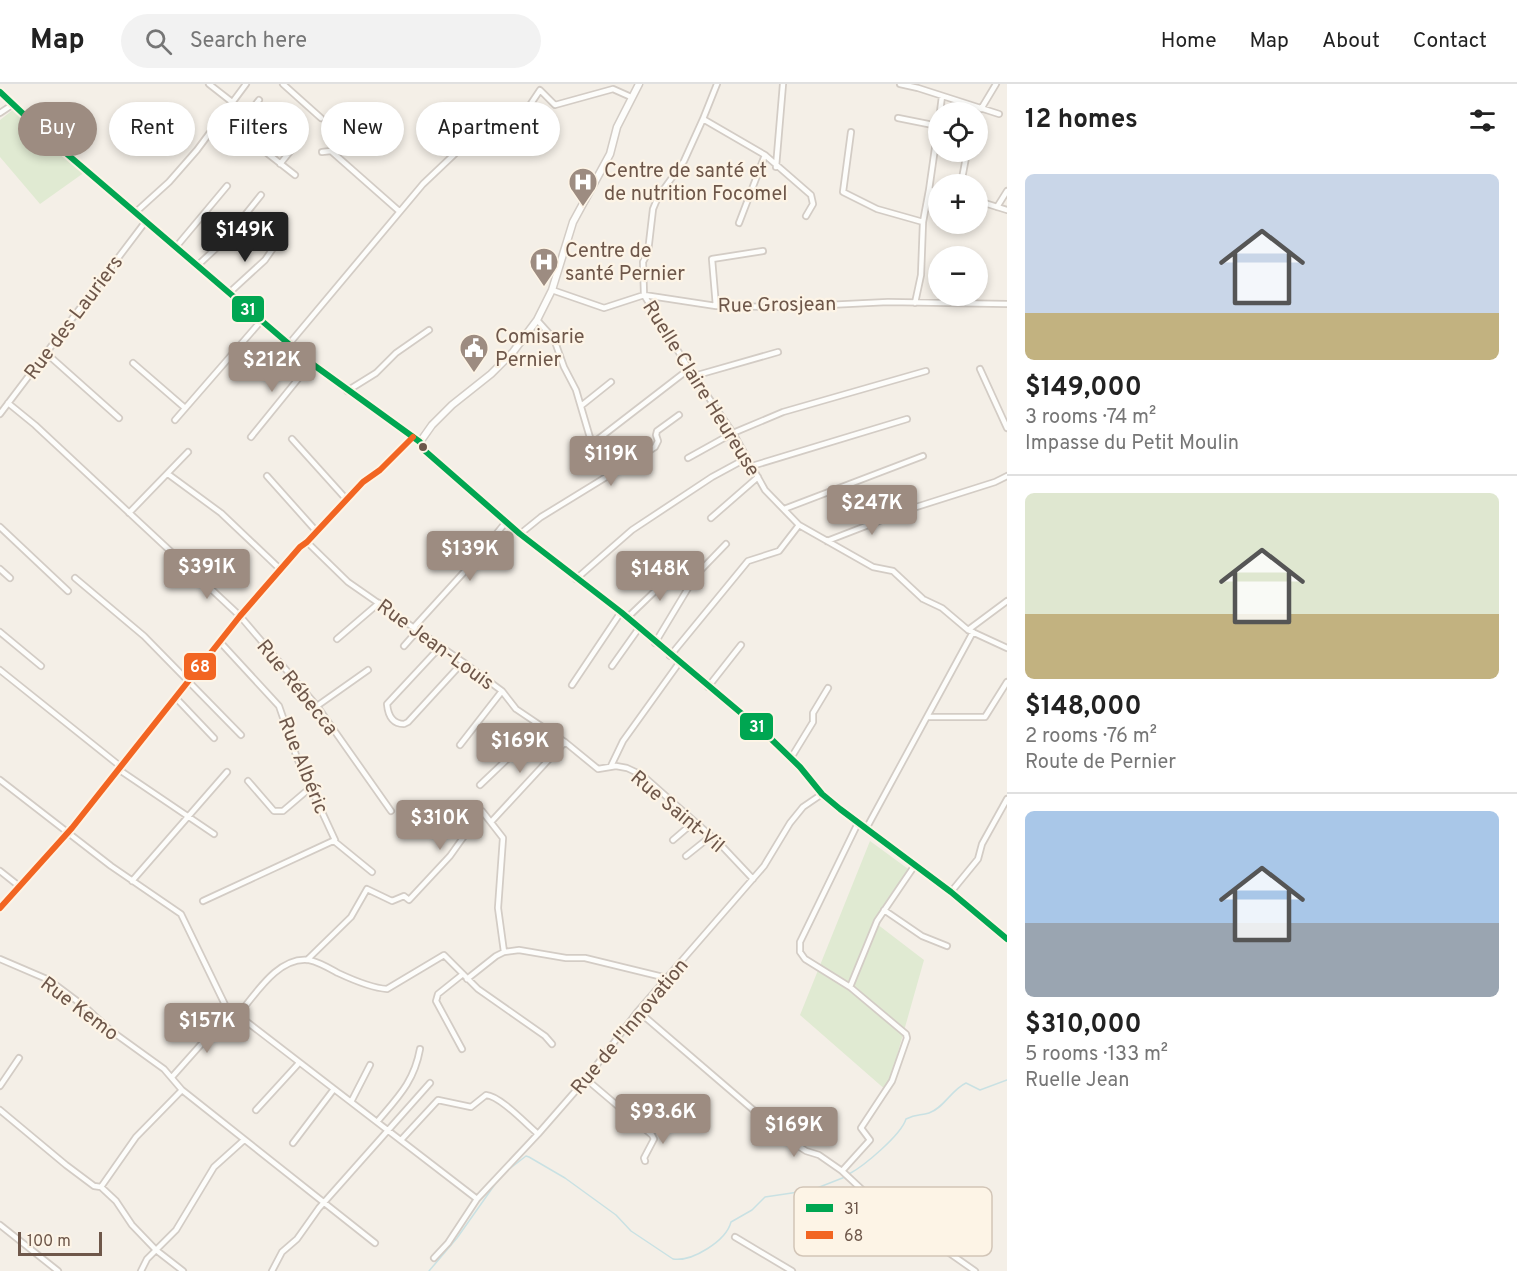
<!DOCTYPE html>
<meta charset="utf-8">
<style>
:root{--surface:#fff;--page:#f2f2f2;--text:#222;--muted:#767676;--line:#e0e0e0;--accent:#9d8c81}
body{margin:0;font-family:Overpass,sans-serif;background:var(--page);color:var(--text);height:100vh;display:flex;flex-direction:column;font-size:22px;white-space:nowrap}
*{box-sizing:border-box;margin:0}
p{font-size:20px;color:var(--muted)}
.icon{flex:none;width:33px;height:33px;fill:none;stroke:currentColor;stroke-width:2;stroke-linecap:round;stroke-linejoin:round}
.map{position:relative;flex:1;overflow:hidden}
.drawer{display:flex;flex-direction:column;background:var(--surface);width:510px}
.drawer>*{flex:none}
.hud{position:absolute;left:18px;top:18px;width:570px;height:54px;display:flex;gap:12px}
.fabs{position:absolute;left:928px;top:18px;display:grid;gap:12px}
.fabs a{display:grid;place-items:center;width:60px;height:60px;border-radius:50%;background:var(--surface);box-shadow:0 3px 9px #0003;font-size:30px}
.scale{position:absolute;left:18px;bottom:15px;width:84px;box-sizing:border-box;padding-left:6px;border:3px solid #6e574a;border-top:0;font-size:16px;line-height:21px;white-space:nowrap;color:#6e574a;-webkit-text-stroke:4px #fdf4e6;paint-order:stroke}
.price{position:absolute;translate:-50% -51px;padding:0 14px;border-radius:6px;background:var(--accent);color:#fff;font-size:20px;line-height:39px;filter:drop-shadow(0 2px 3px #0008)}
.price::after{content:'';position:absolute;left:50%;top:36px;width:18px;height:14px;margin-left:-9px;background:inherit;clip-path:polygon(0 0,100% 0,50% 100%)}
.price.on{background:#222;color:#fff}
ul{padding:0;list-style:none}
li{display:grid;align-content:center;gap:12px;height:318px;padding:0 18px}
li+li{border-top:2px solid var(--line)}
li span{display:grid;place-items:center;height:186px;border-radius:9px;color:#555}
li>.icon{margin-inline-start:auto}
span .icon{width:108px;height:108px;fill:#fffc;stroke-width:1}
li b{font-size:26px}
h2{display:flex;justify-content:space-between;align-items:center;height:72px;padding:0 18px;font-size:26px}
.tag{padding:0 21px;border-radius:27px;background:var(--surface);box-shadow:0 3px 9px #0003;font-size:21px;line-height:54px}
.tag.on{background:var(--accent);color:#fff}
header{display:flex;align-items:center;gap:36px;box-sizing:border-box;height:84px;padding:0 30px;background:var(--surface);border-bottom:2px solid var(--line)}
header strong{font-size:28px}
nav{display:flex;gap:33px;margin-inline-start:auto;font-size:21px}
.search{width:420px;height:54px;background:var(--page);display:flex;align-items:center;gap:15px;box-sizing:border-box;padding:0 21px;border-radius:33px;color:var(--muted);font-size:22px}
main{display:flex;flex:1;min-height:0}
.map>svg:first-child{display:block}
.green{fill:#e0ead2}
.lines{fill:none;stroke-linecap:round;stroke-linejoin:round}
.stream{stroke:#c9e1e3;stroke-width:1.5}
.minor-casing{stroke:#d3ccc5;stroke-width:8}
.tertiary-casing{stroke:#d3ccc5;stroke-width:9}
.minor{stroke:#fdfdfb;stroke-width:4.5}
.tertiary{stroke:#fdfdfb;stroke-width:6}
.bus-1-casing{stroke:#fdf4e6;stroke-width:10}
.bus-2-casing{stroke:#fdf4e6;stroke-width:10}
.bus-1{stroke:#00a651;stroke-width:6}
.bus-2{stroke:#f26522;stroke-width:6}
.bus-dot{fill:#6e574a;stroke:#fdf4e6;stroke-width:2}
.labels{text-anchor:middle;stroke-width:4.5;stroke-linejoin:round;paint-order:stroke}
.poi-label{font-size:20px;fill:#6e574a;stroke:#fdf4e6;text-anchor:start}
.street-label{font-size:20px;fill:#6e574a;stroke:#fdf4e6}
.key{fill:#fdf4e6;stroke:#d2c5b7;stroke-width:1.5}
.key-label{font-size:16px;fill:#6e574a}
.line-badge{stroke:#fdf4e6;stroke-width:2}
.badge-label{font-size:16px;text-anchor:middle;font-weight:bold;fill:#fff}
</style>
<header>
<strong>Map</strong>
<div class="search"><svg class="icon" aria-label="search" viewBox="0 0 24 24"><circle cx="10" cy="10" r="6"/><path d="M15 15l6 6"/></svg>Search here</div>
<nav><a>Home</a><a>Map</a><a>About</a><a>Contact</a></nav>
</header>
<main>
<div class="map">
<svg width="1007" height="1187" viewBox="0 0 1007 1187">
<rect width="100%" height="100%" fill="#f4efe7"/>
<path class="green" d="M14,25L85,88L40,120L0,73V36Z
M870,757L911,787L877,840L924,876L887,1007L800,931Z"/>
<g class="lines">
<path class="stream" d="M508,1086L526,1072L529,1073L565,1094L616,1131L631,1147L673,1175C692,1178 726,1157 731,1138L752,1126L765,1113L812,1106L845,1093
M849,1090C864,1082 901,1051 906,1035C917,1029 920,1032 929,1029C944,1024 951,1006 966,999L980,1006L1007,996
M429,1187L457,1154L498,1096"/>
<g class="minor-casing">
<path id="minor" d="M209,0L232,18
M283,0L321,34
M900,0L918,4L999,30
M0,8L53,58L311,279L420,358
M981,25L996,0
M940,28L942,12
M0,29L12,21
M221,33L295,91
M898,34L938,42
M703,35L717,0
M237,45L259,16
M851,48L843,108L877,125L923,138L921,191L915,219
M257,60L280,29
M322,68L331,67L399,127
M280,80L301,54
M776,83L783,0
M961,100L967,68
M929,106L939,36
M978,117L1007,126
M997,123L1007,107
M137,127L169,98L197,66L246,0
M923,138L929,106L939,108
M739,139L765,71
M176,163L227,102
M198,181L225,156L261,111
M552,206L604,224L644,211L716,222L787,223L888,218L1007,220
M229,209L265,176L276,160
M716,222L712,175L763,167
M537,236L554,255L564,283L576,306L591,357L597,356L689,285
M289,260L423,100L462,63L518,33L528,24L540,6L555,21L613,5L631,13
M46,269L119,334
M133,279L185,324
M980,285L1007,344
M694,292L778,268
M347,307L376,289L396,269L429,246
M8,319L35,341L240,532L317,622L391,727
M581,322L611,298
M0,330L146,137
M175,336L261,237
M251,353L311,279
M292,355L347,416
M688,374L733,349L783,328L926,287
M752,382L907,335
M168,390L221,429L281,486
M267,392L317,448
M784,425L923,372
M129,429L188,368
M711,434L758,393
M799,441L873,483L893,487L923,515L942,524L968,546L1007,564
M0,443L68,507
M520,450L541,433L655,363L658,357L656,351L657,347L679,331
M827,457L910,425L995,398L1007,392
M307,458L348,498L463,578L502,607L516,625L565,658L598,685L616,682L627,684L642,691L720,760L753,795
M0,485L10,494
M75,494L144,552L241,651
M576,495L632,446L712,393L747,374
M627,534L678,485
M415,542L475,476L506,438
M968,546L1007,517
M0,548L41,582
M337,555L379,519
M655,559L696,491L726,460
M404,562L419,545
M441,562L387,620C388,631 392,640 404,640L408,638L463,578
M670,572L748,477L779,467L799,441L765,406L733,349L689,285L644,211L643,178L648,168L653,125L658,113L684,77L703,35L765,71L811,111L813,120L806,132
M612,582L639,544
M0,586L120,682
M572,601L621,528
M708,603L741,561
M176,614L214,654
M317,622L368,586
M927,633H985L1007,598
M460,661L502,607
M791,674L813,638V629L828,604
M611,682L623,657L679,579
M118,685L214,750
M0,696L111,782L181,830L229,929
M248,697L274,727H283L310,704
M480,701L541,643
M491,738L565,658
M866,745L973,548
M673,756L694,738
M334,757L372,788
M686,772L711,752
M0,787L19,802
M132,797L227,688
M951,808L978,775L982,760L1007,715
M203,817L335,756L297,674L279,622L221,559
M0,824L72,744L240,532L300,463L307,458L363,398L380,386L413,353
M884,826L922,852L947,862
M0,875L49,896L85,923L110,946L164,985L182,1006L375,1159
M307,876L351,833L367,805L392,817L404,812L409,816L450,772L482,727L503,754L498,824L504,868
M467,895L496,872L504,868L519,866L566,874H585L667,894
M850,903L877,837L915,781
M638,927L786,1054L806,1067L819,1071L842,1087L871,1114L975,1187
M238,931C255,911 278,872 309,876C319,878 329,884 338,889C353,896 371,904 387,905L444,871L478,905L545,952L552,960
M462,965L436,917L438,910L463,890
M172,993L229,929L238,931L477,1115
M586,995L652,1051L654,1055L644,1074L645,1077
M0,1002L19,974
M351,1018L370,981
M0,1026L66,1081L94,1102L101,1103L116,1117L132,1141L156,1166L183,1187
M256,1026L299,979
M377,1038C398,1013 414,998 420,965
M401,1056L438,1016L471,1023L486,1011C500,1012 526,1040 538,1050
M293,1059L334,1005
M842,1087L870,1056L861,1044L892,997L907,954L906,950L850,903L805,875L800,868V858L858,739
M101,1103L136,1053L182,1006
M0,1141L58,1187
M735,1153L792,1187
M434,1174L448,1159L477,1115L538,1050L586,995L638,927L764,782L790,739L803,723L822,710
M141,1187L147,1175L176,1146L214,1083L244,1056
M272,1187L282,1168L297,1155L319,1124L430,999"/>
</g>
<g class="tertiary-casing">
<path id="tertiary" d="M639,0L617,43L610,70L573,138L552,206L537,236L513,268L491,290L452,321L432,341L420,358L424,366L520,450L621,528L766,650L800,683L822,710L840,725L951,808L1007,855"/>
</g>
<use href="#minor" class="minor"/>
<use href="#tertiary" class="tertiary"/>
<g class="bus-1-casing">
<path id="bus-1" d="M0,8L53,58L311,279L420,358L424,366L520,450L621,528L766,650L800,683L822,710L840,725L951,808L1007,855"/>
</g>
<g class="bus-2-casing">
<path id="bus-2" d="M0,824L72,744L240,532L300,463L307,458L363,398L380,386L413,353"/>
</g>
<use href="#bus-1" class="bus-1"/>
<use href="#bus-2" class="bus-2"/>
</g>
<defs>
<g id="hospital-pin" transform="scale(1.5)"><path d="M0 17L-7.5 6A9.5 9.5 0 1 1 7.5 6Z" fill="#9d8c81" stroke="#fdf4e6"/><path d="M-5-5h3v3.5h4V-5h3V5h-3V1.5h-4V5h-3Z" fill="#fff"/></g>
<g id="civic-pin" transform="scale(1.5)"><path d="M0 17L-7.5 6A9.5 9.5 0 1 1 7.5 6Z" fill="#9d8c81" stroke="#fdf4e6"/><path d="M-.6-6.5H3V-4.5H.6V-3L4-1V1h2V6H-6V1h2V-1L-.6-3ZM-1.2 2.5V6h2.4V2.5Z" fill="#fff"/></g>
</defs>
<g fill-rule="evenodd">
<use href="#hospital-pin" x="583" y="98"/>
<use href="#hospital-pin" x="544" y="178"/>
<use href="#civic-pin" x="474" y="264"/>
</g>
<circle class="bus-dot" cx="423" cy="363" r="5"/>
<g class="labels">
<g class="poi-label">
<text x="604" y="93">Centre de santé et<tspan x="604" dy="23">de nutrition Focomel</tspan></text>
<text x="565" y="173">Centre de<tspan x="565" dy="23">santé Pernier</tspan></text>
<text x="495" y="259">Comisarie<tspan x="495" dy="23">Pernier</tspan></text>
</g>
<g class="street-label">
<text transform="translate(777 220) rotate(-1)" y="7">Rue Grosjean</text>
<text transform="translate(73 233) rotate(-53)" y="7">Rue des Lauriers</text>
<text transform="translate(702 304) rotate(58)" y="7">Ruelle Claire Heureuse</text>
<text transform="translate(436 560) rotate(36)" y="7">Rue Jean-Louis</text>
<text transform="translate(298 603) rotate(51)" y="7">Rue Rébecca</text>
<text transform="translate(304 681) rotate(68)" y="7">Rue Albéric</text>
<text transform="translate(678 727) rotate(40)" y="7">Rue Saint-Vil</text>
<text transform="translate(80 924) rotate(37)" y="7">Rue Kemo</text>
<text transform="translate(629 942) rotate(-50)" y="7">Rue de l'Innovation</text>
</g>
</g>
<rect x="794" y="1103" width="198" height="69" rx="9" class="key"/>
<rect x="806" y="1120" width="27" height="8" fill="#00a651"/>
<rect x="806" y="1147" width="27" height="8" fill="#f26522"/>
<g class="key-label">
<text x="844" y="1130">31</text>
<text x="844" y="1157">68</text>
</g>
<g class="line-badge">
<rect x="231" y="211" width="34" height="28" rx="6" fill="#00a651"/>
<rect x="183" y="568" width="34" height="29" rx="6" fill="#f26522"/>
<rect x="739" y="628" width="35" height="29" rx="6" fill="#00a651"/>
</g>
<g class="badge-label">
<text x="248" y="231">31</text>
<text x="200" y="588">68</text>
<text x="757" y="648">31</text>
</g>
</svg>
<div class="fabs">
<a><svg class="icon" aria-label="locate" viewBox="0 0 24 24"><circle cx="12" cy="12" r="6"/><path d="M12 2v4M12 18v4M2 12h4M18 12h4"/></svg></a>
<a>+</a>
<a>−</a>
</div>
<div class="scale">100 m</div>
<b class="price on" style="left:245px;top:179px">$149K</b>
<b class="price" style="left:272px;top:309px">$212K</b>
<b class="price" style="left:611px;top:403px">$119K</b>
<b class="price" style="left:872px;top:452px">$247K</b>
<b class="price" style="left:470px;top:498px">$139K</b>
<b class="price" style="left:207px;top:516px">$391K</b>
<b class="price" style="left:660px;top:518px">$148K</b>
<b class="price" style="left:520px;top:690px">$169K</b>
<b class="price" style="left:440px;top:767px">$310K</b>
<b class="price" style="left:207px;top:970px">$157K</b>
<b class="price" style="left:663px;top:1061px">$93.6K</b>
<b class="price" style="left:794px;top:1074px">$169K</b>
<div class="hud">
<a class="tag on">Buy</a>
<a class="tag">Rent</a>
<a class="tag">Filters</a>
<a class="tag">New</a>
<a class="tag">Apartment</a>
</div>
</div>
<section class="drawer">
<h2>12 homes<svg class="icon" aria-label="filters" viewBox="0 0 24 24"><path d="M4 7h16M4 17h16"/><circle cx="9" cy="7" r="2"/><circle cx="15" cy="17" r="2"/></svg></h2>
<ul>
<li><span style="background:linear-gradient(#c9d6e8 75%,#c2b280 0)"><svg class="icon" aria-label="home" viewBox="0 0 24 24"><path d="M3 11l9-7 9 7M6 9v11h12V9"/></svg></span><div><b>$149,000</b><p>3 rooms · 74 m²</p><p>Impasse du Petit Moulin</p></div></li>
<li><span style="background:linear-gradient(#dfe7d0 65%,#c2b280 0)"><svg class="icon" aria-label="home" viewBox="0 0 24 24"><path d="M3 11l9-7 9 7M6 9v11h12V9"/></svg></span><div><b>$148,000</b><p>2 rooms · 76 m²</p><p>Route de Pernier</p></div></li>
<li><span style="background:linear-gradient(#a9c7e8 60%,#9aa5b1 0)"><svg class="icon" aria-label="home" viewBox="0 0 24 24"><path d="M3 11l9-7 9 7M6 9v11h12V9"/></svg></span><div><b>$310,000</b><p>5 rooms · 133 m²</p><p>Ruelle Jean</p></div></li>
</ul>
</section>
</main>
